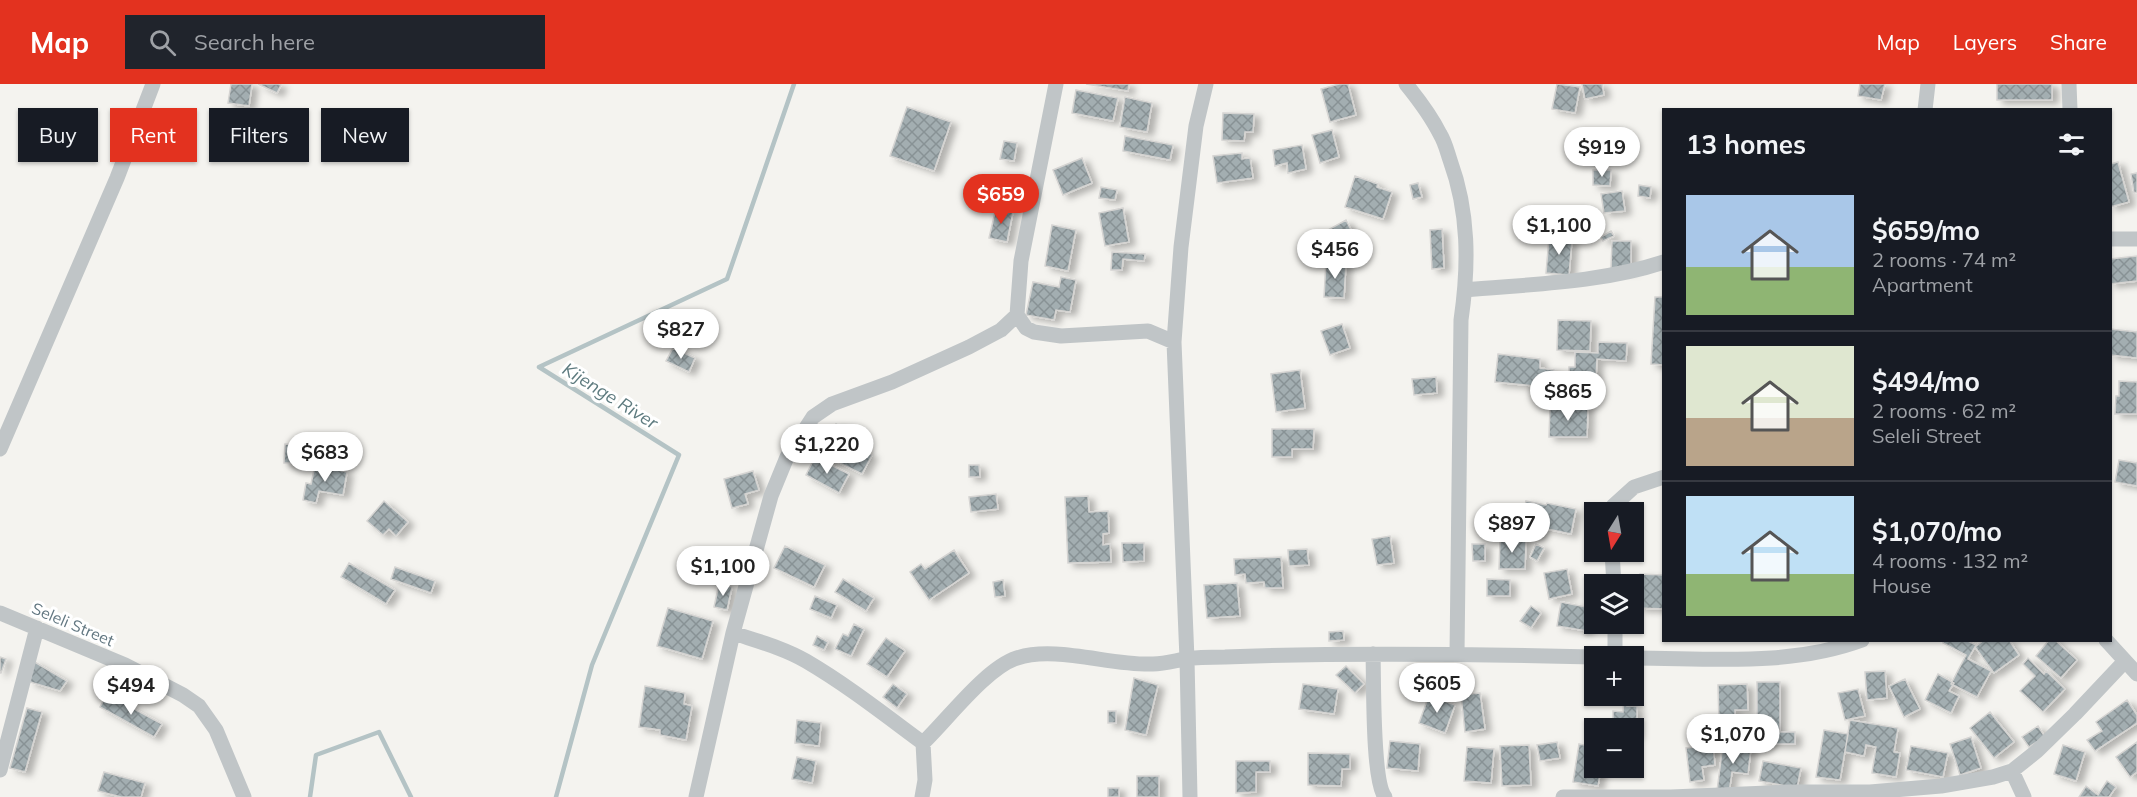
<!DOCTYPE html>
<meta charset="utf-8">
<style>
:root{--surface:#171b24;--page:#20242c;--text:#f1f3f6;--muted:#9ea1a6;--line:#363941;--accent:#e3321f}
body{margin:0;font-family:Mulish,sans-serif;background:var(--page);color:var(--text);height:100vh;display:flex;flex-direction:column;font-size:22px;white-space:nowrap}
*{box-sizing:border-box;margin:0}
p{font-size:20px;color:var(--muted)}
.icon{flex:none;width:33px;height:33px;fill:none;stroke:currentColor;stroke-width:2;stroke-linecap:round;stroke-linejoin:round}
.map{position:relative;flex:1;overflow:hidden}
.panel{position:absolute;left:1662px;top:24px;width:450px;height:534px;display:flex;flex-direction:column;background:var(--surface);border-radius:0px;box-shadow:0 2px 4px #0004}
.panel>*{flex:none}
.banner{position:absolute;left:18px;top:24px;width:570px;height:54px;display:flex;gap:12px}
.needle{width:39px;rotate:191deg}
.fabs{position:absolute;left:1584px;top:418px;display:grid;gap:12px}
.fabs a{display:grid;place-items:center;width:60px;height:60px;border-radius:0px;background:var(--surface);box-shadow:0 2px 4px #0004;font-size:30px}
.price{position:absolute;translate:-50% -51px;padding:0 14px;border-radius:21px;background:#fff;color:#222;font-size:20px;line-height:39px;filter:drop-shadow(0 2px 3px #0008)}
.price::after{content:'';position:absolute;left:50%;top:36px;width:18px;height:14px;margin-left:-9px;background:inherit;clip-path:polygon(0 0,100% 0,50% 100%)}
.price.selected{background:var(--accent);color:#fff}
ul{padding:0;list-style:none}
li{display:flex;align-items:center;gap:18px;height:150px;padding:0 24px}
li+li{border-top:2px solid var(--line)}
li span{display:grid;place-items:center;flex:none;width:168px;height:120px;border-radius:0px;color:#555}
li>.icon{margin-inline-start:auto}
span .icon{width:72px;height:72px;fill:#fffc;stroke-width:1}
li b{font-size:26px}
h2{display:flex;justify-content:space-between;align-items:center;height:72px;padding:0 24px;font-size:26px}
.chip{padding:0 21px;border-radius:0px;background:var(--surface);box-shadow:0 2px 4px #0004;font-size:21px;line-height:54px}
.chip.selected{background:var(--accent);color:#fff}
header{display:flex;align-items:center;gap:36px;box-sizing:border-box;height:84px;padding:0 30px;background:var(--accent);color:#fff}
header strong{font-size:28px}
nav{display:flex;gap:33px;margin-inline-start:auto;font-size:21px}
.search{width:420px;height:54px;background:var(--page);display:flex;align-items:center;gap:15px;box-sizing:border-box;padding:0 21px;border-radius:0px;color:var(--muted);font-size:22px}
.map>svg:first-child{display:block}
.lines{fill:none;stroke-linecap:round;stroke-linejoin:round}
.stream{stroke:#b4c3c5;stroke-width:4.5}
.building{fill:url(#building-cross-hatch);stroke:#d5d4d2;stroke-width:1.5;filter:url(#shadow)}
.street{stroke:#c0c5c7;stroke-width:15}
.labels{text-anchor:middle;stroke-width:6;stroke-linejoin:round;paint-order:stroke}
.street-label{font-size:16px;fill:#627781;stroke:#fff}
.water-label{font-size:18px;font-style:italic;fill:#5e7b7f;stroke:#fff}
</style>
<header>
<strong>Map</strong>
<div class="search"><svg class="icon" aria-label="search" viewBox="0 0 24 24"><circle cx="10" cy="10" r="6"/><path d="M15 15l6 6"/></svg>Search here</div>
<nav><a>Map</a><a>Layers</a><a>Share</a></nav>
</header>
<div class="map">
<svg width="2137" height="713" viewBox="0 0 2137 713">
<defs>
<pattern id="building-cross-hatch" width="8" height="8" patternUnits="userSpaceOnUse" patternTransform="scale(1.5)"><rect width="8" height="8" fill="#a3aeb1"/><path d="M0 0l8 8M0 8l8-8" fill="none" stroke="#889295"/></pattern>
<filter id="shadow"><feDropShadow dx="6" dy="3.5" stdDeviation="3" flood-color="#0004"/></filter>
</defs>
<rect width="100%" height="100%" fill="#f4f3ef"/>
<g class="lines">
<path class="stream" d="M310,713L316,671L379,648L411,713
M556,713L592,581L679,371L539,283L727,195L794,0"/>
</g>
<path class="building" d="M231,0H252L249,22L228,19Z
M258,0H279L281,1L277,9Z
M1086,0H1129L1128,7Z
M1339,0H1348L1356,31L1330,38L1321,5Z
M1557,0L1580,3L1575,29L1552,25Z
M1582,0H1602L1604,11L1585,15Z
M1860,0H1885L1881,16L1858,12Z
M1997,0H2050L2052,1V16H1997Z
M1076,6L1118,14L1113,37L1072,29Z
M1125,13L1152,19L1147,48L1120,43Z
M907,23L951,38L934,87L890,72Z
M1223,29L1254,30L1253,48H1245L1244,57L1222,56Z
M1332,46L1339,73L1320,79L1312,51Z
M1125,52L1173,61L1170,76L1123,67Z
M1004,57L1017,59L1014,77L1000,75Z
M1302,61L1306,85L1288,89L1287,79L1275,82L1273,66Z
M1242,69V75L1250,74L1253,94L1217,99L1213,72Z
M1082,74L1092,99L1063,111L1053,86Z
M2118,78L2129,118L2110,123V80Z
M1593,86H1611L1610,102L1593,101Z
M2137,89V108L2134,109L2131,90Z
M1355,92L1378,100L1377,103L1392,108L1383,135L1345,123Z
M1418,99L1422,113L1413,115L1410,101Z
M1639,101L1651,103L1650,114L1638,112Z
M1101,103L1117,106L1115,116L1099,114Z
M1622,107L1625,127L1604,129L1601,110Z
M996,124L1013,128L1007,158L989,154Z
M1123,124L1129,158L1105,162L1099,129Z
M1346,136L1355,154L1335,164L1326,147Z
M1052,141L1076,146L1068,187L1045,182Z
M1442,145L1444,184L1432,185L1430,146Z
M1611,147L1614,152L1603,157L1601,153Z
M1549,154L1572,156L1569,191L1546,189Z
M1612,157H1631V186L1611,185Z
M1112,168L1145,170L1144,177L1123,175L1122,186H1111Z
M2137,172V197L2110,200V175Z
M1326,178L1346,179L1344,214L1324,213Z
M1061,193L1076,196L1070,228L1056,226L1054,236L1026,231L1033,198L1059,203Z
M1655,213H1664V281L1651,280Z
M1558,236L1591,237L1590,267L1557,266Z
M1342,240L1350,264L1330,271L1321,247Z
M2110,245L2137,248V274L2110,271Z
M1598,258L1627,259L1626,277L1597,275L1596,294L1569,293V283H1575V268L1598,269Z
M673,264L695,274L689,288L666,277Z
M1498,270L1540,275V284L1554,286L1553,293L1545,291L1544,303L1495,298Z
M1300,286L1305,324L1276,328L1271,290Z
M1436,293L1437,309L1414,311L1412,295Z
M2119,297L2137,298V330H2115L2116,312H2119Z
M1550,322L1588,323L1587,353H1549Z
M836,340L852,348L847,359L872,371L862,390L821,370Z
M1272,345H1314L1313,365H1292V373H1272Z
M285,360L298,361L296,379H284Z
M815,373L849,390L839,409L806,391Z
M2119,376L2137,379V402L2115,398Z
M315,381L347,388L343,411L319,407L316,419L303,416L306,399L311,400Z
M969,381H979L980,393H969Z
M753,387L759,406L745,410L748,420L732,424L724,395Z
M996,410L998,425L971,428L969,413Z
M1088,412L1089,428L1108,427L1109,449L1103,450V461L1110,460L1111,478L1068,479L1065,413Z
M384,417L408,438L396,452L389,445L383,451L367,437Z
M1526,417L1546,421L1547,419L1576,425L1571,450L1542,444L1540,453L1520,449Z
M1390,452L1394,479L1377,481L1372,455Z
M1500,455L1526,456L1525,485H1499Z
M1122,459H1144V477L1123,478Z
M1472,460H1485V477H1473Z
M1536,460L1544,464L1537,477L1530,473Z
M785,462L825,481L814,503L774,484Z
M1307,465L1309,481L1289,482L1288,466Z
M954,466L969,489L929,516L910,488L921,480L925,485Z
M1281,473L1283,504H1265L1264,498L1246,499L1245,490L1235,491L1234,475Z
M349,479L395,506L386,520L341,493Z
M395,483L435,497L431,509L391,495Z
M1567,485L1572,510L1549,515L1544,489Z
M1640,490L1664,491V525L1639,524Z
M843,495L874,514L866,527L835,508Z
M1487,495L1510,496V512H1487Z
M1003,496L1005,512L995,513L993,498Z
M1237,499L1240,532L1207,534L1204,501Z
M719,500L732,503L727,526L714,523Z
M815,512L837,521L831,534L810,525Z
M1561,518L1591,524L1587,547L1557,542Z
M1531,522L1541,529L1531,544L1520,537Z
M668,524L713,537L702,575L657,562Z
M854,540L864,545L851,572L835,565L843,550L848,552Z
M1343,547L1344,556L1329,557V548Z
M817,552L828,558L824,566L813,561Z
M886,554L905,567L887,593L867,580Z
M1944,556H1966L1976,561L1968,575L1991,587L1977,613L1951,600L1966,571L1943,559Z
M1984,556H2009L2019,571L1994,589L1975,563Z
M2049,556H2055L2077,576L2061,594L2036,572Z
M0,573L6,575L1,589H0Z
M2028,574L2044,590L2046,587L2065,605L2043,628L2020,607L2035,592L2023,580Z
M33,577L67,597L60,607L30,598Z
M1346,582L1364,600L1355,609L1336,591Z
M1885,587L1887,614L1867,616L1865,588Z
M1938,590L1954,599L1949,607L1959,612L1951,629L1925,616Z
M1134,594L1158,601L1146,651L1125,646Z
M1905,595L1920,625L1904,633L1889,602Z
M1757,598H1780V648H1795V660H1737V649H1757Z
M893,600L907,610L897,624L883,613Z
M1303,600L1338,605L1334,630L1299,625Z
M1747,600L1748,626H1735V642H1719L1718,601Z
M645,602L685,609L684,620L692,622L686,656L660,651V646L639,643Z
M1858,605L1865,632L1845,636L1838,609Z
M1480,609L1485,645L1465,648L1461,611Z
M107,610L162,640L154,653L100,623Z
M1429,611L1455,621L1445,649L1419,639Z
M1624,612H1628L1627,622H1637V651H1634V645H1613V627L1623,628Z
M2127,616L2137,631V639L2095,667L2087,656L2102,647L2096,638Z
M27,624L42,628L25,688L10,684Z
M1108,627H1116V639H1108Z
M1990,628L2014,658L1994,674L1970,644Z
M797,636L821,639L819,662L795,659Z
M1850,636L1898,644L1894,668L1900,669L1896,693L1872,689L1876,663L1866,661L1864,672L1845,668Z
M2038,642L2045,653L2029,663L2022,653Z
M1824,646L1848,650L1840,696L1816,693Z
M1971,653L1981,684L1960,691L1950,660Z
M1390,657L1420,660L1418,687L1387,684Z
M1557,658L1560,674L1540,677L1537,661Z
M2137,658V688L2130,693L2116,673Z
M1579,660L1594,663V684H1601L1598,702L1573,698Z
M1723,660L1751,664L1748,690L1732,688L1729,709L1717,707Z
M1529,661L1531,701L1502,702L1500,662Z
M1713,661L1715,681L1702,683L1704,696L1690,698L1686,664Z
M2063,661L2085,668L2076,697L2054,690Z
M1911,662L1948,669L1943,693L1906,686Z
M1467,663L1494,665L1491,699L1464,697Z
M1308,669L1350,670V685H1342L1341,702L1308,701Z
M797,673L816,677L812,699L792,695Z
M1236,677H1270V688H1256V708L1236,709Z
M1763,677L1801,684L1797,704L1759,697Z
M104,688L145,699L141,713H121L98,707Z
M1137,692H1159V713H1137Z
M2107,697L2116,703L2109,713H2079L2086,702L2098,711Z
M1108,704H1119V713H1108Z"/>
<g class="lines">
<path class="street" d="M1406,0C1419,16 1431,32 1440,50C1445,58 1447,67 1450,76C1469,128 1469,181 1461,236L1457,570
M2069,0L2070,26
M1925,26L1928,0
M2110,155H2137
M1465,206C1531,200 1600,199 1664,178
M1017,231L1026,244L1034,248L1061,252L1148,247L1174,258
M0,365L117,94L153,0
M1613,429V422L1634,403L1664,393
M1612,468L1614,501
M0,529L125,581L183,611L199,622L216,646L244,713
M1615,540V573
M733,549C757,557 784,564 806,577C847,601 885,631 923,659L925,696L922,713
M2106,556L2137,590
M1373,570C1374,597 1372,697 1385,713
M1634,574C1709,574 1789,583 1862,556
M923,659C948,635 986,584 1017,574C1055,561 1112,582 1153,580C1164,580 1174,577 1185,575C1198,573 1212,573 1225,573C1348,568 1472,570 1594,573
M0,686L37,544
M2012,687L2024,713
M696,713L733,549L771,412L787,373L813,333L832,320L892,298L969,263L1001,246L1017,231L1021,177L1056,0
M1190,713L1187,575L1174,258L1181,163L1196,42L1206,0
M1563,713H1671L1790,708H1870L1941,702L1993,693L2012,687L2037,667L2075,630L2125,577"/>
</g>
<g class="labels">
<g class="street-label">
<text transform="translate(73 540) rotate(23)" y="6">Seleli Street</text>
</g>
<g class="water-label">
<text transform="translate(610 312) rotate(32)" y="6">Kijenge River</text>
</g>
</g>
</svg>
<div class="fabs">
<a><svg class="needle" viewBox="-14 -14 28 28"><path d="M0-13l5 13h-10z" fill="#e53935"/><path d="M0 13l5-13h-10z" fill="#9ea1a6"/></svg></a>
<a><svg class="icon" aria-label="layers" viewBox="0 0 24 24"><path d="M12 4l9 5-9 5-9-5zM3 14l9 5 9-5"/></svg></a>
<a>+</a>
<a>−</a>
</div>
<b class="price" style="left:1602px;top:94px">$919</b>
<b class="price selected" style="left:1001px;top:141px">$659</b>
<b class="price" style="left:1559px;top:172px">$1,100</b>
<b class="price" style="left:1335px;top:196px">$456</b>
<b class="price" style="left:681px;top:276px">$827</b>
<b class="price" style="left:1568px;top:338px">$865</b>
<b class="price" style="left:827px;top:391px">$1,220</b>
<b class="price" style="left:325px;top:399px">$683</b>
<b class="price" style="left:1512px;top:470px">$897</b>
<b class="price" style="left:723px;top:513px">$1,100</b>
<b class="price" style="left:1437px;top:630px">$605</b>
<b class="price" style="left:131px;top:632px">$494</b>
<b class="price" style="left:1733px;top:681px">$1,070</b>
<div class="banner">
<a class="chip">Buy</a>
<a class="chip selected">Rent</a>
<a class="chip">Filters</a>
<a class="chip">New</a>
</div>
<section class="panel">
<h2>13 homes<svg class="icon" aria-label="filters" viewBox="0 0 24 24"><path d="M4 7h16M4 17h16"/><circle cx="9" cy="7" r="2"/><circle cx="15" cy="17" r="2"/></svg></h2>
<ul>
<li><span style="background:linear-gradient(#a9c7e8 60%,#8fb573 0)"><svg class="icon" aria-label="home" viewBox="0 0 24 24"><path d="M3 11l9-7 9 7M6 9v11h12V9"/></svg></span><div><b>$659/mo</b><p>2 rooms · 74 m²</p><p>Apartment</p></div></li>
<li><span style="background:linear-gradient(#dfe7d0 60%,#b9a48a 0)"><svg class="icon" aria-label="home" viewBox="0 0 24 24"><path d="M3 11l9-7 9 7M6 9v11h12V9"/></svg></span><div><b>$494/mo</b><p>2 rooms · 62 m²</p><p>Seleli Street</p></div></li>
<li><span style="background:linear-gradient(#bfe0f5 65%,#8fb573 0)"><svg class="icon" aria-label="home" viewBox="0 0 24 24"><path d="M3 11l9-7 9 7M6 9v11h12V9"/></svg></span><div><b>$1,070/mo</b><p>4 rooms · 132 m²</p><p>House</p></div></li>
</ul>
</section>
</div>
